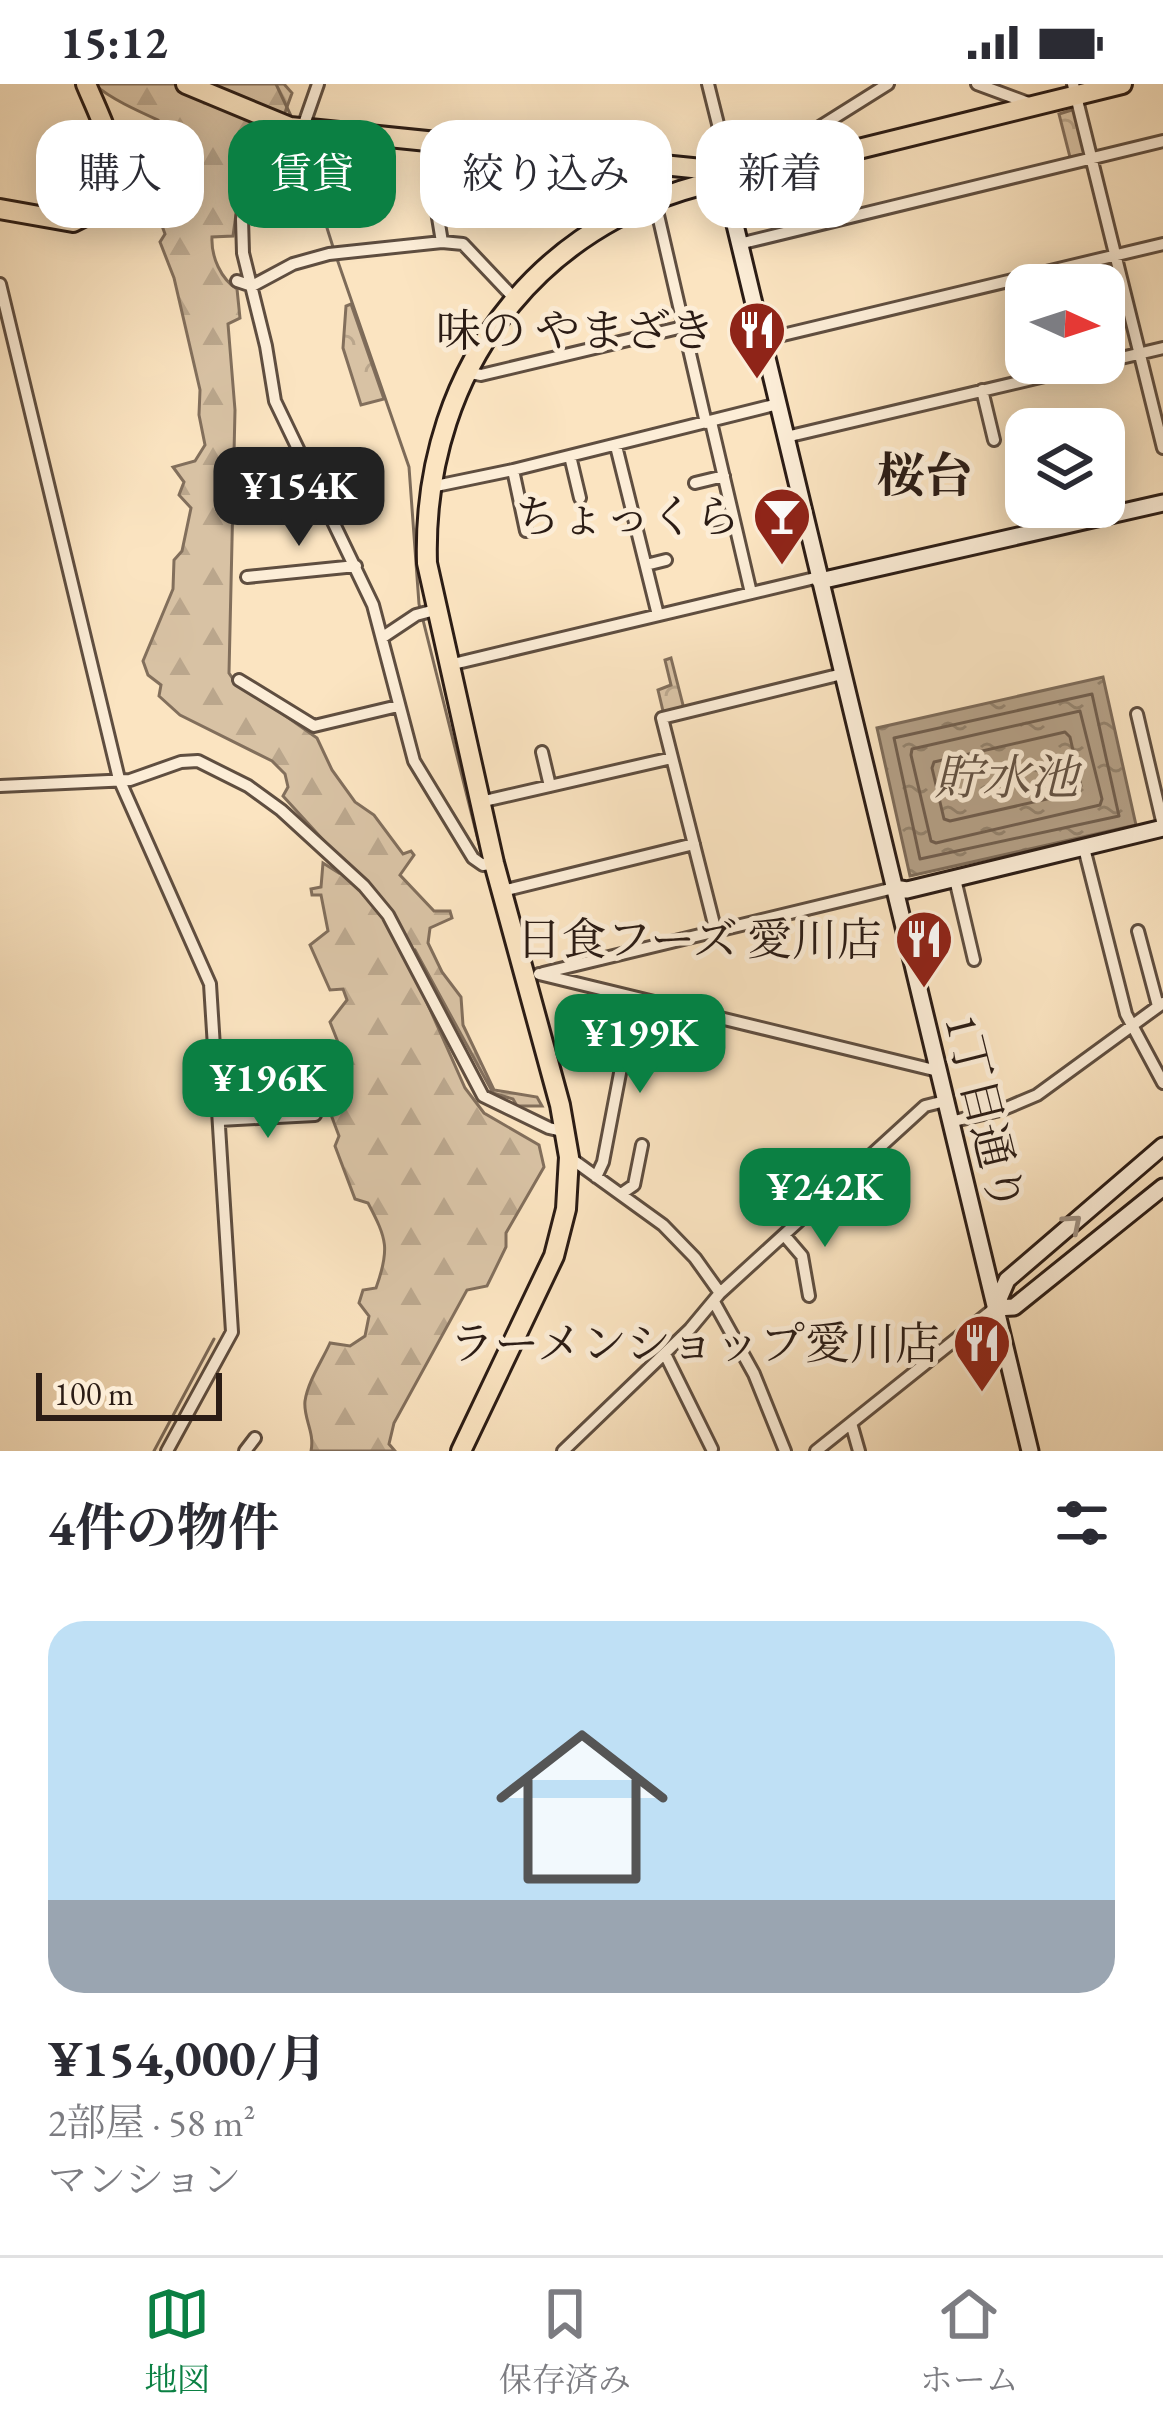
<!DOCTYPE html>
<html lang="ja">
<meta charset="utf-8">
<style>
:root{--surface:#fff;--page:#f2f2f3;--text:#2b2b33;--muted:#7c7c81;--line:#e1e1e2;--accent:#0b8043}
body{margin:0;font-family:"EB Garamond","Noto Serif JP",serif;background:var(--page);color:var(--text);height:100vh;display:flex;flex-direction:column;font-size:45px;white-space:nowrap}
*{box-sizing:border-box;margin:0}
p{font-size:39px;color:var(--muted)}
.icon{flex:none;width:66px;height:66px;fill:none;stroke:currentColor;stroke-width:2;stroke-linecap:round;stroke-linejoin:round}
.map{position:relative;height:1367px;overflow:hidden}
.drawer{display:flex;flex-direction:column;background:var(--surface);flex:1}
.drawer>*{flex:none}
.top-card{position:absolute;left:36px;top:36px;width:1092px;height:108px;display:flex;gap:24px}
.needle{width:78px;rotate:93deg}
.fabs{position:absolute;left:1005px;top:180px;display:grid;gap:24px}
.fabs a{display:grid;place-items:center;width:120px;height:120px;border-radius:24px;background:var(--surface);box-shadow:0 6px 30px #0003;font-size:60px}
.scale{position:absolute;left:36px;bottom:30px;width:186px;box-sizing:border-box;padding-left:12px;border:6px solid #2b1c15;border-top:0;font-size:33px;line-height:42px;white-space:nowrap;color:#2b1c15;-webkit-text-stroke:9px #fcedd7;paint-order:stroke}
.price{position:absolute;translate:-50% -102px;padding:0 27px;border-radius:24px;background:var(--accent);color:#fff;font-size:39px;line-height:78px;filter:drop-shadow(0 3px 6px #0008)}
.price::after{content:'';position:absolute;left:50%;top:72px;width:36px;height:27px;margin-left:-18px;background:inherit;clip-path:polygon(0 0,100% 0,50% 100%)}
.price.selected{background:#222;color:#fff}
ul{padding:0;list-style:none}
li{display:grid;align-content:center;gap:24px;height:636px;padding:0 48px}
li span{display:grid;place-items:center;height:372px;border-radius:36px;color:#555}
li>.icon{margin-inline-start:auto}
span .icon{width:216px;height:216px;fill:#fffc;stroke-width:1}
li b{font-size:51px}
h2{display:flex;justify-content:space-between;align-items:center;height:144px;padding:0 48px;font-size:51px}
.pill{padding:0 42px;border-radius:36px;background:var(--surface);box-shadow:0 6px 30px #0003;font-size:42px;line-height:108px}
.pill.selected{background:var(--accent);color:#fff}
.status{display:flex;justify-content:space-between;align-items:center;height:84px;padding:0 60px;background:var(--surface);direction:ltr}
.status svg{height:33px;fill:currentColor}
.tab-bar{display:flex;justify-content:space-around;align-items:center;height:168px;border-top:3px solid var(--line);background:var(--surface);font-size:33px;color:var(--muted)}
.tab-bar a{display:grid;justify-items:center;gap:6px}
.tab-bar .selected{color:var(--accent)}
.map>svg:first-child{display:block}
.forest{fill:url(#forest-firs);stroke:#826f5c;stroke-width:3}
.park{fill:url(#park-crowns);stroke:#826f5c;stroke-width:3}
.water{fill:url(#water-ripples);stroke:#7d6b59;stroke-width:3}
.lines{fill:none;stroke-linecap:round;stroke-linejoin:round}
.shore{stroke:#705e4e;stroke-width:3}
.stream{stroke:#7d6b59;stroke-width:3}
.street-casing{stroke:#5f4e40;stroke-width:16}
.secondary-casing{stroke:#2b1c15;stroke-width:21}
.primary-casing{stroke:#2b1c15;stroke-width:24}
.street{stroke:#fcedd7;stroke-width:10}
.secondary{stroke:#fcedd7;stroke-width:15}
.primary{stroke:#fbe4c1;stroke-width:18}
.oneway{stroke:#9e8f80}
.labels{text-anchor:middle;stroke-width:10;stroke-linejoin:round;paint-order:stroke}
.poi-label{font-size:45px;fill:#2b1c15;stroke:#fcedd7;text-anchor:end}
.street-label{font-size:45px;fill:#2b1c15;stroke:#fcedd7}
.neighbourhood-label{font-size:48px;font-weight:bold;fill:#2b1c15;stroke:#fcedd7}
.water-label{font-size:48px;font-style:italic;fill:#625143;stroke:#fcedd7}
</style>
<div class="status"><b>15:12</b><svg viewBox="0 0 49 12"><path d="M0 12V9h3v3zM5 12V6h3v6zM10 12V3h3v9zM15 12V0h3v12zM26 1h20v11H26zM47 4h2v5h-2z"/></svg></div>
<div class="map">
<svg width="1163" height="1367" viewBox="0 0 1163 1367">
<defs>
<pattern id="forest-firs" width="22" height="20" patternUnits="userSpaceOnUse" patternTransform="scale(3)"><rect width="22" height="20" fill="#d8c2a4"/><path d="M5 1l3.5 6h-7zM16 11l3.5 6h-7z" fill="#baa68c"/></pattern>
<pattern id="park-crowns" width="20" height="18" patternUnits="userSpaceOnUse" patternTransform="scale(3)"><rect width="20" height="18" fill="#d8c2a4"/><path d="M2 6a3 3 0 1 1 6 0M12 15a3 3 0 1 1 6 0" fill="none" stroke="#baa68c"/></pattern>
<pattern id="water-ripples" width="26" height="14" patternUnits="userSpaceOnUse" patternTransform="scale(3)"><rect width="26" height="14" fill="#b4a087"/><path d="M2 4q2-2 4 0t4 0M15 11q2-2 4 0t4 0" fill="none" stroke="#93826d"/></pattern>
</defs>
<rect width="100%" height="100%" fill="#fbe4c1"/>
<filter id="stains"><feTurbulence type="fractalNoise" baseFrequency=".00167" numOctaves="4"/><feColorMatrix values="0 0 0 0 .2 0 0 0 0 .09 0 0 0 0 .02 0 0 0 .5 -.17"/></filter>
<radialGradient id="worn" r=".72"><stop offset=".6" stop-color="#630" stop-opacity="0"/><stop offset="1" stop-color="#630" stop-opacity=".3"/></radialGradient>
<path class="forest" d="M94,0H284L292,9L279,45L282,49L242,87L233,152L212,153C211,173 221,195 237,205L240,234L228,240L235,326L229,589L233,595L317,654L332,686L355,718L374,731L403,770L411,767L414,771L400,791L434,827H450L452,834L430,844L428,859L442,888L461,913L463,941L494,1006L537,1013L542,1022H517L513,1015L493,1009L415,866L405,869L465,1004L484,1029L539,1061L544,1083L506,1149V1163L487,1202L467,1206L394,1339L389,1360L395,1367H311C315,1348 303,1334 305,1317C308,1297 322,1277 330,1259L350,1262L365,1252L369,1232L359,1219L363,1206L376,1204C390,1165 387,1155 368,1119L355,1115L335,1062L339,1052L330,1028L321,1023L343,971L330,938L347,916L343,905L330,906L310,861L328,847L321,811H312L311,805L321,803L323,779L339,789L346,781L283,712L288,703L285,690L272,677L180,631L159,612L161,601L148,591L143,577L173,505L174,476L182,467L191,424L179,411L184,398L173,383L195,377L205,361L199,331L200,306L174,194L160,158L165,150L161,139L155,136V126L163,119L158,73L171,46L158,41V36C138,27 109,14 94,0Z"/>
<path class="park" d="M1075,25L1088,71L1071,77L1059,30Z
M351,220L384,315L361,321L343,264L346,222Z
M671,574L684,625L663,627L658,606L671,601L665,576Z"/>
<path class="water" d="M1103,593L1136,741L910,792L877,644Z"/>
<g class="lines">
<path class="shore" d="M1092,610L1119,732L920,775L894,654Z
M1080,627L1102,715L1100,721L936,759L931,757L911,671L912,665Z
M1065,648L1070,653L1081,702L1078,708L950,737L944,735L932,684L934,678Z"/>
<path class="stream" d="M276,0L291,32
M298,52L333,163
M336,172L409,383L419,520L481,768
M154,1367L214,1255"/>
<g class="street-casing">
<path id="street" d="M708,0L726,72L724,95
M977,0L1031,20
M1073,0L1163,364
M290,43L280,60L249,89L242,135L243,169L266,262L275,317L373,521L414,677L473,774L483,781L494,779
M303,43L318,0
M753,91L759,81L888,0
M655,118L706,339
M442,158L463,160L515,215
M739,160L1163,57
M237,197L252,202L293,180L329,170L442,158L434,109
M0,200L119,695L210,900L232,1248L167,1367
M762,256L1163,160
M1104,278L1163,264
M465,288L481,291L683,243
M982,306L994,356
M711,338L751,509
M786,353L1100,279
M616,362L658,531
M570,372L580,414
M513,386L526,447
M695,399L724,392
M431,403L513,386L778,320
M710,438L733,432
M646,481L666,476
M247,493L356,482
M383,553L416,531L435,526
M449,581L819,493
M239,596L314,642L398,622
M1137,630L1163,741
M542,668L550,702
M0,702L130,696L181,678L198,677L248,702L281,726L364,802L388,831L483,1012L549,1044L566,1048
M480,718L672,674
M1084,764L1126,930L1163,999
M955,795L974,876
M502,807L694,760
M715,844L662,634L842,590
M1138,847L1158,922
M543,889L894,804
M539,890L938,987
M219,1036L315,1031
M950,1038L1004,1025L1037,1011L1163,919
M569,1073L663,1141L695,1174L720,1209
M596,1093L603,1078L634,916
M621,1110L634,1101L642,1061
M784,1151L802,1172L809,1212
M714,1218L754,1290L785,1367
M665,1270L712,1365
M851,1339L859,1367
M245,1367L255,1354
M563,1367L690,1245L720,1209L925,1022L945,1017
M816,1367L995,1224"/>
</g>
<g class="secondary-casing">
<path id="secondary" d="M724,95L1030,1367
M820,497L1163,419
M894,804L907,806L1163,744
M995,1224L1007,1196L1163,1062
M995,1224L1014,1223L1163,1103"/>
</g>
<g class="primary-casing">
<path id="primary" d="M186,0L290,43L702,85L724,95
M0,125L73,138L105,122C126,79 103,41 86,0
M461,1367L554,1172L566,1125L569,1073L560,1021L494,779L427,479C421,279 550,117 753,91L1122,0"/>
</g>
<use href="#street" class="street"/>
<use href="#secondary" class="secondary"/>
<use href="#primary" class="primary"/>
</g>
<defs><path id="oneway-chevron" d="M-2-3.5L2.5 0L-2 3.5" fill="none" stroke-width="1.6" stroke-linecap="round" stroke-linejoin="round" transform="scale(3)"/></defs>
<use class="oneway" href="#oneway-chevron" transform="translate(1073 1139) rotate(-41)"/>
<defs>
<g id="restaurant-pin" transform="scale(3)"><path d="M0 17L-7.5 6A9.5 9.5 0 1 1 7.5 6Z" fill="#8f2418" stroke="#fcedd7"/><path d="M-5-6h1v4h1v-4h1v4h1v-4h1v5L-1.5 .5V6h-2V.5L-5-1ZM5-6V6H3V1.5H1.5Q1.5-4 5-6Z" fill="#fff"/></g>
<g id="bar-pin" transform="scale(3)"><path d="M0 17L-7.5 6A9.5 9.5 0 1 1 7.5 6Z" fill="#8f2418" stroke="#fcedd7"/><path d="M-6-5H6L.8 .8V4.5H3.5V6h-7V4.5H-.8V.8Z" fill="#fff"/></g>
</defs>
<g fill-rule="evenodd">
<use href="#restaurant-pin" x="757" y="246"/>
<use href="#bar-pin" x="782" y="432"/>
<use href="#restaurant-pin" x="924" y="855"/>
<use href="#restaurant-pin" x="982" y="1259"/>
</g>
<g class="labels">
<g class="poi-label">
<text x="715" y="262">味の やまざき</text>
<text x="740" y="448">ちょっくら</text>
<text x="882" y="871">日食フーズ 愛川店</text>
<text x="940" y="1275">ラーメンショップ愛川店</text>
</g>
<g class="street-label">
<text transform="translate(985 1029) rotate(76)" y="16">1丁目通り</text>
</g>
<g class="neighbourhood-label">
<text x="925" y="408">桜台</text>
</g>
<g class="water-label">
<text x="1006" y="710">貯水池</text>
</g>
</g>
<rect width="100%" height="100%" filter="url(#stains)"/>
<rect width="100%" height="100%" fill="url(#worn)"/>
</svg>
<div class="fabs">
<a><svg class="needle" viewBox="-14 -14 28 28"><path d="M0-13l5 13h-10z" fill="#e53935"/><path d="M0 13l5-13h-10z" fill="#7c7c81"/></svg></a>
<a><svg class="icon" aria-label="layers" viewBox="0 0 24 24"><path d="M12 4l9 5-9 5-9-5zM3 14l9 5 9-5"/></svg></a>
</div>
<div class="scale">100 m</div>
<b class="price selected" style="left:299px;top:465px">¥154K</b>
<b class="price" style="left:640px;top:1012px">¥199K</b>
<b class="price" style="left:268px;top:1057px">¥196K</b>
<b class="price" style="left:825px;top:1166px">¥242K</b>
<div class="top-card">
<a class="pill">購入</a>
<a class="pill selected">賃貸</a>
<a class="pill">絞り込み</a>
<a class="pill">新着</a>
</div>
</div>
<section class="drawer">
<h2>4件の物件<svg class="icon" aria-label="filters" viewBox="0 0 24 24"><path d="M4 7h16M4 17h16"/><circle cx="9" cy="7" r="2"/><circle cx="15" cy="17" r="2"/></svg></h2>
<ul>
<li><span style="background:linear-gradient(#bfe0f5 75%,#9aa5b1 0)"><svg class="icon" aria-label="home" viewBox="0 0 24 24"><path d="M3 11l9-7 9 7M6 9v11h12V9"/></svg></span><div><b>¥154,000/月</b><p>2部屋 · 58 m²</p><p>マンション</p></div></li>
</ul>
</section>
<nav class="tab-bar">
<a class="selected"><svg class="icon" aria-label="map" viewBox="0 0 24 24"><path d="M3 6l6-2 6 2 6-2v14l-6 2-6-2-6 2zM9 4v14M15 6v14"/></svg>地図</a>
<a><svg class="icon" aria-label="saved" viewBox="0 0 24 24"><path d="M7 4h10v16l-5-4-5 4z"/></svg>保存済み</a>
<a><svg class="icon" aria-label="home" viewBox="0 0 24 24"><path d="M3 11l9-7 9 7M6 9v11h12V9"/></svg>ホーム</a>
</nav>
